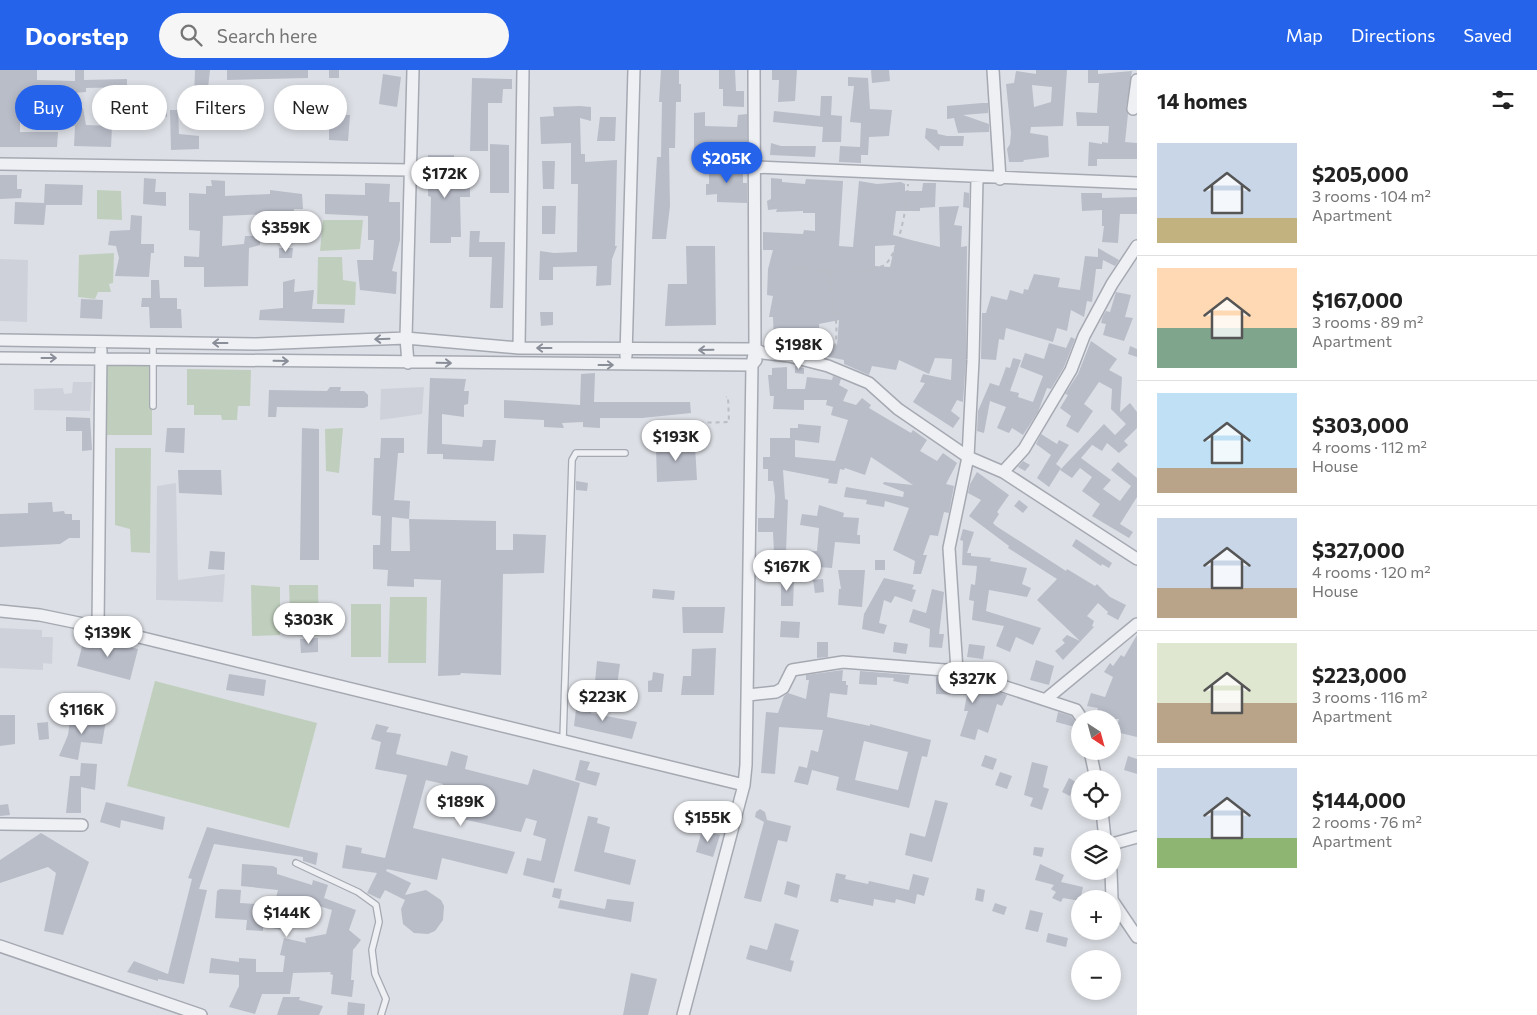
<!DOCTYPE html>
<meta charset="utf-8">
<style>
:root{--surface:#fff;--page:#f6f6f6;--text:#222;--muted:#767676;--line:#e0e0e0;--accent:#2563eb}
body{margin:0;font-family:Commissioner,sans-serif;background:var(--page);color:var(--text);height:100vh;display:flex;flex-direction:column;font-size:19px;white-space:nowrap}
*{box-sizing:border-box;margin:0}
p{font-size:16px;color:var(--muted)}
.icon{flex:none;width:28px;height:28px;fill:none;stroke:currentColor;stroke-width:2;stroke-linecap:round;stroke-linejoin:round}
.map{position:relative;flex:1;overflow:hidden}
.panel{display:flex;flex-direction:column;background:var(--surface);width:400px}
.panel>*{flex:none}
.guide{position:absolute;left:15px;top:15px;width:475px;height:45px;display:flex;gap:10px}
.needle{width:32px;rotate:144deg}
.controls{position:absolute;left:1071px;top:640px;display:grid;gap:10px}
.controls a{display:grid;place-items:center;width:50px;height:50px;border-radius:50%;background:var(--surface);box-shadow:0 2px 8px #0003;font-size:25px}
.price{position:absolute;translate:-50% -42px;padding:0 11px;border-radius:18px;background:#fff;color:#222;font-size:16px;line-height:32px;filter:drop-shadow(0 1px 2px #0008)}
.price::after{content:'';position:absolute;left:50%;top:30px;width:15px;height:11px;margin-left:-8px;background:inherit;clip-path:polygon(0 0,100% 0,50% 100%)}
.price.current{background:var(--accent);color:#fff}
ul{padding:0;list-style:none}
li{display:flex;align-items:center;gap:15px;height:125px;padding:0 20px}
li+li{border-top:1px solid var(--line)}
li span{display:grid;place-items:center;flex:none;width:140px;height:100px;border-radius:0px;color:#555}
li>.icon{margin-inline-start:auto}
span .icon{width:60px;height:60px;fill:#fffc;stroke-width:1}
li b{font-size:21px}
h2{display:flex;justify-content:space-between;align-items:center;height:60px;padding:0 20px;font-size:21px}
.chip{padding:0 18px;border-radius:22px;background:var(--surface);box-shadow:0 2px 8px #0003;font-size:18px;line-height:45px}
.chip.current{background:var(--accent);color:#fff}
header{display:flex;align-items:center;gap:30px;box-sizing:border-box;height:70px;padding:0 25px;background:var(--accent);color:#fff}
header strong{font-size:24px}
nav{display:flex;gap:28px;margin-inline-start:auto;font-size:18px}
.search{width:350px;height:45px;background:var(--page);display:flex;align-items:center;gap:12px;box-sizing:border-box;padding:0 18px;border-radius:28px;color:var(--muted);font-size:19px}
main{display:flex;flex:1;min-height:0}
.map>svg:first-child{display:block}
.built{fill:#ced1da}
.green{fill:#c0cfbd}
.building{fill:#b9bdc8;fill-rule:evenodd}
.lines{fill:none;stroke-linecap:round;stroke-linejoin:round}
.lane-casing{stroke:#a6a9b2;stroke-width:8}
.street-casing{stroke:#a6a9b2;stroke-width:14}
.path{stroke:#babdc4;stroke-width:2;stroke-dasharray:4 4;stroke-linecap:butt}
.lane{stroke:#eef0f4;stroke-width:5.5}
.street{stroke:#eef0f4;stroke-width:11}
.oneway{stroke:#8a8e98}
</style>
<header>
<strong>Doorstep</strong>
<div class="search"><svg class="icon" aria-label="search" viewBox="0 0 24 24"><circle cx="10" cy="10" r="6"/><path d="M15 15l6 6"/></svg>Search here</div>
<nav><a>Map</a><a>Directions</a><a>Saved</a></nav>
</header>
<main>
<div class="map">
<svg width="1137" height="945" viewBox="0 0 1137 945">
<rect width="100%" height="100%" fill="#dcdfe5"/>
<path class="built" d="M0,189L28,190L27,252L0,251Z
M73,312H92L90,341L34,340V319L63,318L64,324L72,323Z
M424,317L422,344L380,350L381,319Z
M176,413L178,510L225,504L223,532L156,530L157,416Z
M0,558L42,560V567H53L52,594L43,593V600L0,598Z"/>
<path class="green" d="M97,120L121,121L122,150L97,149Z
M323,150H363L360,179L320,181Z
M114,183L113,213L109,214L111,222H98L95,229L78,227L79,185Z
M318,187H342L343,210L356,212L355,235L317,234Z
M152,289V365H103L102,290Z
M187,299L251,300L250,336H238L237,350H222L221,345H194V335H187Z
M343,358L339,403L326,401L325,359Z
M115,378H151L150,483L131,482L130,459L115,455Z
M251,515L280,517V565L252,566Z
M289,515H318L319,566L291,565Z
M390,527H427L426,593H388Z
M351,534H381V587H351Z
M155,611L317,653L289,758L127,716Z"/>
<path class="building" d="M0,0H37V10L75,11V0H84V10L127,9V17L86,18V22L74,23V40L83,38L86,55L112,56L111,77L74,76L75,56L62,57L61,27H33L32,41H20V62H58L57,77H0Z
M195,0H210L207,27H194Z
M227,0H308V8L227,10Z
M329,0H339V8H329Z
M661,0H679V14H681V32H676L675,78H669L670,136L666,169H652L657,87H661L662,32H659Z
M719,0H735L736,21H744V37L723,36V19H719Z
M772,0H797L795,31L778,32L779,10H772Z
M871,0H889L890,11L872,13Z
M1036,0H1067L1063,56L1031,57L1030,63L1048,66L1049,87L1024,90L1023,92H1009L1007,79L1010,74L1011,63L1006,14L1014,13L1016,1L1036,4ZM1032,15L1052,17L1051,32L1034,37Z
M1088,0H1098V4L1132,1L1126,38L1128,44L1125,72L1137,73V89H1097V96H1088L1089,72L1102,74V72L1108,73L1109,56H1077L1076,42L1097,43L1099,13H1088Z
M383,4L401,7L397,37L379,34Z
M848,7L868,8L870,39L892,40L889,66L869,67L868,85H861V93L839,92L840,76L860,77L861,53L850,52L854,16H848Z
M472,8L512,9V19H503L502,33H488V81H470Z
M821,26H832L831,45L842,46L841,72H822L823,57L773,52L774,41L820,46Z
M982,33H988V43L963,45L989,54V62L958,63L954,48L947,49V36Z
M156,36L167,37V47H156Z
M580,36L591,37V51L580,48L581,84H585V92L617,90L615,176H617L612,189L611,215L596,216L597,196L553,197V210H539L540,181L554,183L577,182L578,114H571V73L541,74L540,47L554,46L553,37Z
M170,40H178L179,64L199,66V79L171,80Z
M705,42V56L737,57L738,45L747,44V74L716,73L714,90L694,91V43Z
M329,45H350L348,71L329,70Z
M600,47H616L615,71H597Z
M926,58L937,60L938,64L947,66H964L963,76H940L939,81L925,68Z
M771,73L781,76H816L815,87L770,85Z
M490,74L509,75V123H490Z
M428,85H454V112H470V127H460L461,167H451V173H430L431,127L428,126Z
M542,91H555L554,119H543Z
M743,95V113H747V133L717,132V124L706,125V114H709V96Z
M0,105H17V119H22L21,128L0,129Z
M144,108L156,109L155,122H166V136L143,134Z
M771,108L782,109V112L805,114L806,109L843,111L839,176L853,177L859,111L877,114L901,112L905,114V121H922L923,113H936L935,137L920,138V141H896L893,165L911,170L940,177L939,137L959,136L954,155L962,156L961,177L967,176L966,290L963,332L957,330L951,341L960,348L953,358L913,332L925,313L920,312L923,304L951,310L952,289L935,288L929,304L899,290L896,300L872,296L869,305L844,294V290L799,281L801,272L774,273L773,247H769L773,226L767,225L768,199L773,180H763V162L803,164L804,160L815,161V143H803V141L776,142L777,139L768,140L767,131L771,129ZM895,175L890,197L875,196V176ZM839,250L837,275L820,271L819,254Z
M211,110L225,111V126L270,124V120L302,124L303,139H294L293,152H281V149L270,151V144L223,146L222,176L244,174L245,166H260V175L249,178L248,216L204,217V197H184V186L199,187L200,161L189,160V123L206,124V116H212Z
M365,113L390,114L389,132H400V170L392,201L397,202L396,224L360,220L357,190H373L374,170H368V146L325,144V124L365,125Z
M45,114L83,115L82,135H46L44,155L14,154L15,132L44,133Z
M964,122L969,123V138L963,137Z
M1081,123H1102V128L1137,127V144H1120L1118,173L1102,172L1104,156H1102V140L1082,141Z
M542,136H556L555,164H542Z
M131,145L142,146L141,174H154V183H151L149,207L115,206L119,188L116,176L108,175L110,161L130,160Z
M470,161H480L479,172H505L503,238H490L492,187H469Z
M686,176H715L716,255L665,256L668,214H687Z
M279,178H293L292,188H279Z
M1098,178L1119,190L1115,196L1103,190L1102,199H1096L1092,232L1087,231L1084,247L1071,240L1067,261L1057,258L1053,272L1006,258L1004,270L999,269L996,290L981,289L982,243H986L991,226L1007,230L1010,220L1023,224L1024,219L1028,220L1034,204L1060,208L1058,217L1080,220L1085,186L1098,187Z
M295,209L294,222L314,220L312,239H345L344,253L259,250L260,240L283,238V212Z
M151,210H159L160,228H177V239H181L182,258H150L149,237H141L142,228H151Z
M1116,222L1131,225L1125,247L1133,248L1124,271L1103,265L1106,254L1101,253L1103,246L1106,241L1110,242Z
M81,229L103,230L102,249L80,248Z
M540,242H553V255L541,256Z
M1071,267L1075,269L1064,297L1051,319L1047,318L1038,342L1023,365L1012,358L1009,363L997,358L1006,337L990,331L984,363L977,361L978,341L990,313L999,316L1006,297L1010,298L1013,288L1021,290L1010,321L1019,323L1018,327L1033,332L1043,306L1020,297L1025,283L1044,289L1049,273L1066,278Z
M1091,271L1117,289L1109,300L1122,307L1120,342L1130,333L1137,342V358L1124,371L1128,375L1119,383L1107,373L1102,381L1089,373L1092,375L1081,388L1111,410L1103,419L1120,431L1131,416L1111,400L1118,392L1137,408V427L1120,454L1133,462L1129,468L1092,446L1100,434L1082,421L1092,407L1080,398L1072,408L1060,400L1104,354L1115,365L1126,354L1111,339L1112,319L1099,312L1084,334L1093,341L1078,363L1066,356L1071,346L1060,338L1068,325L1065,324L1078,304Z
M1130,276L1137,279V287L1128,284Z
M795,296L804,298V304L795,303Z
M787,297V319H805L807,307L832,310L833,306L841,309L839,315L848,320L843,331L856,335L862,328L871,335L869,338L911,363L913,360L927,370L920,381L937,391L943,383L957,393L946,414L954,416L949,443L944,442L938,466L930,465L923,485H927L921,504H913L915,491L893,480L909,438L885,431L884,437L866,434L867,430L844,427L846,417L903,427L904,422L883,414L884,412L913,415L871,387L865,405L845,398L844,400L840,399L837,414L828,413L829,409L783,400L785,429L788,430L786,482H774L773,462H758V448H774L775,426L773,411H768V399H763V387H770V368H790V358H798V354L821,356L819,373L795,370V387L835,391L848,350L831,345L833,337L826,335L827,330H804V340L773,339L774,326H770L768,305H772V298Z
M595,303L594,332H690L691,343L642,348H600V358L583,357V352L562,353L564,358L544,357V350L504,348V330L580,335L581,304Z
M430,308L466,309L464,321H469L468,334L464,335V347L442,344V374L482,377L483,370H496L494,391L443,389V384H427Z
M330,317H341L340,321H364L368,325V336L364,338L277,337L276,347H268L269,320L327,321Z
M66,347L90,348L92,380L82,381V361H66Z
M167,358H185L184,383L165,382Z
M302,358L319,359V490H300Z
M1041,364L1057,374L1059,370L1069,375L1056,394L1061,398L1049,417L1037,408L1051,385L1036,374Z
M668,366H682L681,377L695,376L697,410L657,412L656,378H667Z
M381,368H404V383H398L394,430L410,431L409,449L496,451V480H513V464L546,465L544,503L503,504L501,605L461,603L460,605L438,606L441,510L414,509V517L387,516L388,500L373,499V475H380L381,446L372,445L374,388H380ZM392,447L409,449L410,481H391Z
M1023,391L1030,395L1025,401L1018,397Z
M178,400H221L222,425L179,423Z
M977,402L1009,425L997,442L999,444L993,453L996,456L1066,501L1067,499L1095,516L1097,514L1110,527L1126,535L1118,550L1107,544L1108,542L1098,533L1087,546L1094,551L1092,556L1094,557L1063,590L1055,581L1065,573L1062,570L1067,565L1080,571L1037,530L1057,509L1008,478L1009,476L969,446L981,430L968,423L970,414Z
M576,411L588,413L587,421L576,420Z
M1019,430L1028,437L1023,443L1014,436Z
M52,432L53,442L64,441L65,444H72V450H80V468H69L60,474L0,477V444L28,443V433Z
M819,435L844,443L843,447L859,448L857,465H860V474L835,472L832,498L819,497V493L805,494L804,482L817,481L819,458L800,455L802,444L817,446Z
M963,459L974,462L967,483H971V486L991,488L990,491L1027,498L1022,514L1031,518L1027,527L989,520L986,541L1041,558L1033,575L1016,567L1010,582L996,576L1004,556L972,550L974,531L969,530L971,514L975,515L977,496L962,495L963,471L960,470Z
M1076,469L1112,493L1109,498L1102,494L1101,496L1072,476Z
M210,481L225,482L224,500L208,499Z
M875,490H885V500H875Z
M838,500H865L862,537L838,535L839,519H841Z
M781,508L794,509L793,536H781Z
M884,508L914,515L912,519L916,520L912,532L895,526L891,533L884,530L879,553L887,555L884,564L862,559L864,544Z
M823,509L824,522L815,523L813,510Z
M653,519L675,521L674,530L652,528Z
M932,519L944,522L939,564H944L942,578L929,577L930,559L909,552L913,539L926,543Z
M682,537H725L723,563H683Z
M781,551L800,552L799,568L780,567Z
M85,565L138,579L130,610L77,596Z
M1137,565V667L1116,662L1119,649H1095L1098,638L1087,636L1091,623L1105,627L1113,607L1104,602L1110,593L1113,596L1121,585L1124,587Z
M318,568V582L301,583L300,569Z
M817,572H828V587L817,588Z
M894,572L908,574L906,584L893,582Z
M969,574L985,576L983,589L967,587Z
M716,578L714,625H681L683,606H691L692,579Z
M1036,590L1054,596L1049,615L1030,610Z
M597,591L620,594L617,615L595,612Z
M843,600L842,611H846V615H848L847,625L830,623L827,647L870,656V654L931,670L927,687L922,686L909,738L836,720L839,707L812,700L808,715L794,712L799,696L807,698L811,680L818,682L823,660L779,657L775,704L761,703L766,642L778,643L784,626L788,623L806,629L809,610H806V605ZM864,671L908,682L898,720L855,710Z
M860,601L910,605L908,614L893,611L894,608L877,607V615L859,614Z
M653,602L664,604L662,622H648V611L652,610Z
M229,604L266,610L264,626L226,620Z
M936,607L956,608L1007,625L1002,636L997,634L988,663L978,659L975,670L960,666L968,641H964L967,625L936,624Z
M577,631L592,633L591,643L637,652L632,669L574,656Z
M1058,642L1071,646L1076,653L1075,657L1056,652Z
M71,643L83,644L81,652L106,650L102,674L81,672L78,690L59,686L68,665Z
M0,645H15V674L0,676Z
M48,652L49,669L39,670L37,653Z
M376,654L389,657L386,662L401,664L396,684L447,696L451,681L468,686L465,699L528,715L533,699L580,713L554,813L523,805L527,788L541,791L546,769L533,765L537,751L526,748L521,762L435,743L443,714L426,710L413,758L515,782L507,804L442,788L437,810L387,799L386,801L411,813L405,825L426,820L441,830L444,836L443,850L435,861L428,864L414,863L403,854L401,839L405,830L385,820L380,829L367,823L377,803L342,798L346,775L362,778L361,783L385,788L407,705L375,699L381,672L371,669Z
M985,685L997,689L993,700L981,696Z
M1128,686L1137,689V704L1124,700Z
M580,690L590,692L587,700L600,703L596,716L575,710Z
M1032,692L1048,696L1043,717L1049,719L1042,740L1030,736L1033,728L1024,725Z
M81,693L97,694L95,720L81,717V743H66L70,706H80Z
M1000,702L1012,706L1007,719L995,715Z
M1069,708L1076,712L1070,726L1062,722Z
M935,730L948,733L932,792L905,785L910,763L925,767Z
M106,732L165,747L163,760L121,750L120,758L100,752Z
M8,734L10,745L0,746V735Z
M760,739L765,742L767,750L791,756L787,772L778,770L761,832L744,828L764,752L755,747L756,742Z
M588,746L598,748L597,753L610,757L604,782L636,790L630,815L574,801Z
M207,757L318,783L316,795L303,791V787L214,774L199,819L207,820L184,914L158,909V911L127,902L134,891L168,904L192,809L188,808Z
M702,760L720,765L713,787L696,782Z
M41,763L89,792L63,865L44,861L56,803L48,797L0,813V790Z
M1034,777L1044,778L1042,787L1033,785Z
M242,794L273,796L277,798V804L312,815L313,810L328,815L324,828L356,840L349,860L361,870L353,880L351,910H354L352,927L331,924L333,905L330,904L331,902L293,903L290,924H262L255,944L229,937L239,916V905L209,903L211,888L239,892V888L256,889V902H283L285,886L280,885L284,868L306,873L305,868L326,864L332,840L294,828L286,861L263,856V861L246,860L247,850L215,848L217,821L220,819L241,820L240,833L274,835L278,820L241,816Z
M1040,794L1064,805L1061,812L1083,817L1080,831L1063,828L1061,832L1052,828L1056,822L1051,819L1054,815L1035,810Z
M836,803L846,805L845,809L868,814L869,811L909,820L913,804L929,808L924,826L917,824L915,834L896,829L895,833L874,829L873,836L839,829L838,833L830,831Z
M787,811L800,815L797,828L784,824Z
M554,818L562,819L560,829L552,827Z
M977,818L985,820L983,832L975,830Z
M607,829L634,832L631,852L558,838L560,830L605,839Z
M995,833L1007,837L1004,845L992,841Z
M1030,840L1043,843L1038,862L1025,859Z
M775,853L799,860L790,890L794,891L791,902L746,889L750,875L767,880Z
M1048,863L1068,868L1066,877L1046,872Z
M631,903L657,909L648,945H623Z
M283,927H300L299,930L323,936L319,945H277Z
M348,932L365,934L364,945H347Z"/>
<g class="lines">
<g class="lane-casing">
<path id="lane" d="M153,273V336
M563,670L572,390L576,383H625
M296,793L358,822L376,835L379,852L372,880L375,904L386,929L381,945"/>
</g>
<g class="street-casing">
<path id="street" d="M993,0L1000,109
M1133,39L1137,10
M0,94L411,100
M755,97L1137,113
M0,270L256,274L406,268L519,278L755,279L763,283L789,286L828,296L869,313L898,339L968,387L1003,402L1137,489
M519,278L523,0
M626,286L634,0
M0,288L752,295L756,290
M408,293L406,268L413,0
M1003,402L1024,379L1071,300L1084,266L1112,214L1137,176
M0,541L40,545L98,557L744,715
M98,557L101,280
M957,601L949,478L968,387L973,290L977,108
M748,625L776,622L783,618L792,600L843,592L957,601L1076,640L1082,649
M1045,630L1137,554
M1090,681L1096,709
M1102,741L1105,769
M0,754L82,755
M1112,774L1137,767
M1111,801L1112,829
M1112,830L1137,867
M0,876L201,945
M683,945L744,715L746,695L752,295L755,279L754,0"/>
</g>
<path class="path" d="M793,197C824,201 855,206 885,195C900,180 907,135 908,114
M830,202C830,232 843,255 832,287
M683,377L694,353L729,352L728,327H726"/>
<use href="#lane" class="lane"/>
<use href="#street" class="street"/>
</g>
<defs><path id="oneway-shaft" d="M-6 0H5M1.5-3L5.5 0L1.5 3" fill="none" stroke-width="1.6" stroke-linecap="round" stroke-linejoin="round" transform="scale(1.25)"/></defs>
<g class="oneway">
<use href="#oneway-shaft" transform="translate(382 269) rotate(178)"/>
<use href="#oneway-shaft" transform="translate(220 273) rotate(-180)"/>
<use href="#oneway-shaft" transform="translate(544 278) rotate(-180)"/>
<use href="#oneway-shaft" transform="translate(706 280) rotate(179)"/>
<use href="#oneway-shaft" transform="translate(49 288)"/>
<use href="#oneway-shaft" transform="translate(281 291) rotate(1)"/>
<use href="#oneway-shaft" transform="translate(444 293) rotate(1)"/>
<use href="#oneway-shaft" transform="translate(606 295)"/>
</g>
</svg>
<div class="controls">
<a><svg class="needle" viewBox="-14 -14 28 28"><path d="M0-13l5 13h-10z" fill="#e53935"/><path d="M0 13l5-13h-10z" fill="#767676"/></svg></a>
<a><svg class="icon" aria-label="locate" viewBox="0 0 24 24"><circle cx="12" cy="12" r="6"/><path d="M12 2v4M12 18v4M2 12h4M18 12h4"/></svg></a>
<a><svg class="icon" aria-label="layers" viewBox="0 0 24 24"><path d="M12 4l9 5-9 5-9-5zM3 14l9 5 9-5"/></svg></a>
<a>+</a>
<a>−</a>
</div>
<b class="price current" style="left:727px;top:114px">$205K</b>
<b class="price" style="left:445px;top:129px">$172K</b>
<b class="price" style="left:286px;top:183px">$359K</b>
<b class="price" style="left:799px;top:300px">$198K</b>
<b class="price" style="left:676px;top:392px">$193K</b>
<b class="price" style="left:787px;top:522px">$167K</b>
<b class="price" style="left:309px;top:575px">$303K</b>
<b class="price" style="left:108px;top:588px">$139K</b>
<b class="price" style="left:973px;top:634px">$327K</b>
<b class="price" style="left:603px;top:652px">$223K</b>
<b class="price" style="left:82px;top:665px">$116K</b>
<b class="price" style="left:461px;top:757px">$189K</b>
<b class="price" style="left:708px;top:773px">$155K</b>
<b class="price" style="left:287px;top:868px">$144K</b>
<div class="guide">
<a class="chip current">Buy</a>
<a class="chip">Rent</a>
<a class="chip">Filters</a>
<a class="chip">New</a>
</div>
</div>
<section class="panel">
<h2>14 homes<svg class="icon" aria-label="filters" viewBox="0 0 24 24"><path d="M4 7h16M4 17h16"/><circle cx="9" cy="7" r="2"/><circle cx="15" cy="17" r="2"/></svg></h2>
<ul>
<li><span style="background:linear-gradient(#c9d6e8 75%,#c2b280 0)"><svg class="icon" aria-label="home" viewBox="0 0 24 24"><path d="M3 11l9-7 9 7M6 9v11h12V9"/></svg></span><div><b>$205,000</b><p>3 rooms · 104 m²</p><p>Apartment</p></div></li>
<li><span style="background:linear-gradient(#ffd9b3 60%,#7fa58c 0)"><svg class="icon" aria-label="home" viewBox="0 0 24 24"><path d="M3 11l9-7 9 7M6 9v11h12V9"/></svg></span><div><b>$167,000</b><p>3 rooms · 89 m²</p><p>Apartment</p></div></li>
<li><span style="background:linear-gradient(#bfe0f5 75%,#b9a48a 0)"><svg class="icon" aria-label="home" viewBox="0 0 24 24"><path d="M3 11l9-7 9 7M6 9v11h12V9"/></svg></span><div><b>$303,000</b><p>4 rooms · 112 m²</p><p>House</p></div></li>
<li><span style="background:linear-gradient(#c9d6e8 70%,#b9a48a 0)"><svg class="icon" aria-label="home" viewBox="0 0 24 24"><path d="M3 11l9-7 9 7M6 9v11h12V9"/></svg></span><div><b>$327,000</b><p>4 rooms · 120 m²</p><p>House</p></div></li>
<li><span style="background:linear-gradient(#dfe7d0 60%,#b9a48a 0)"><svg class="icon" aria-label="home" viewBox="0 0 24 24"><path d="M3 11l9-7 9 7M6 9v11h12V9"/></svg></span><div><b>$223,000</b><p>3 rooms · 116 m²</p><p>Apartment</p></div></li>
<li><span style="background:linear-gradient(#c9d6e8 70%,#8fb573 0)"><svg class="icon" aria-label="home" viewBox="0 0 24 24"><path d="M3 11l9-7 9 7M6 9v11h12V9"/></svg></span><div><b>$144,000</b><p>2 rooms · 76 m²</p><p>Apartment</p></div></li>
</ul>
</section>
</main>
